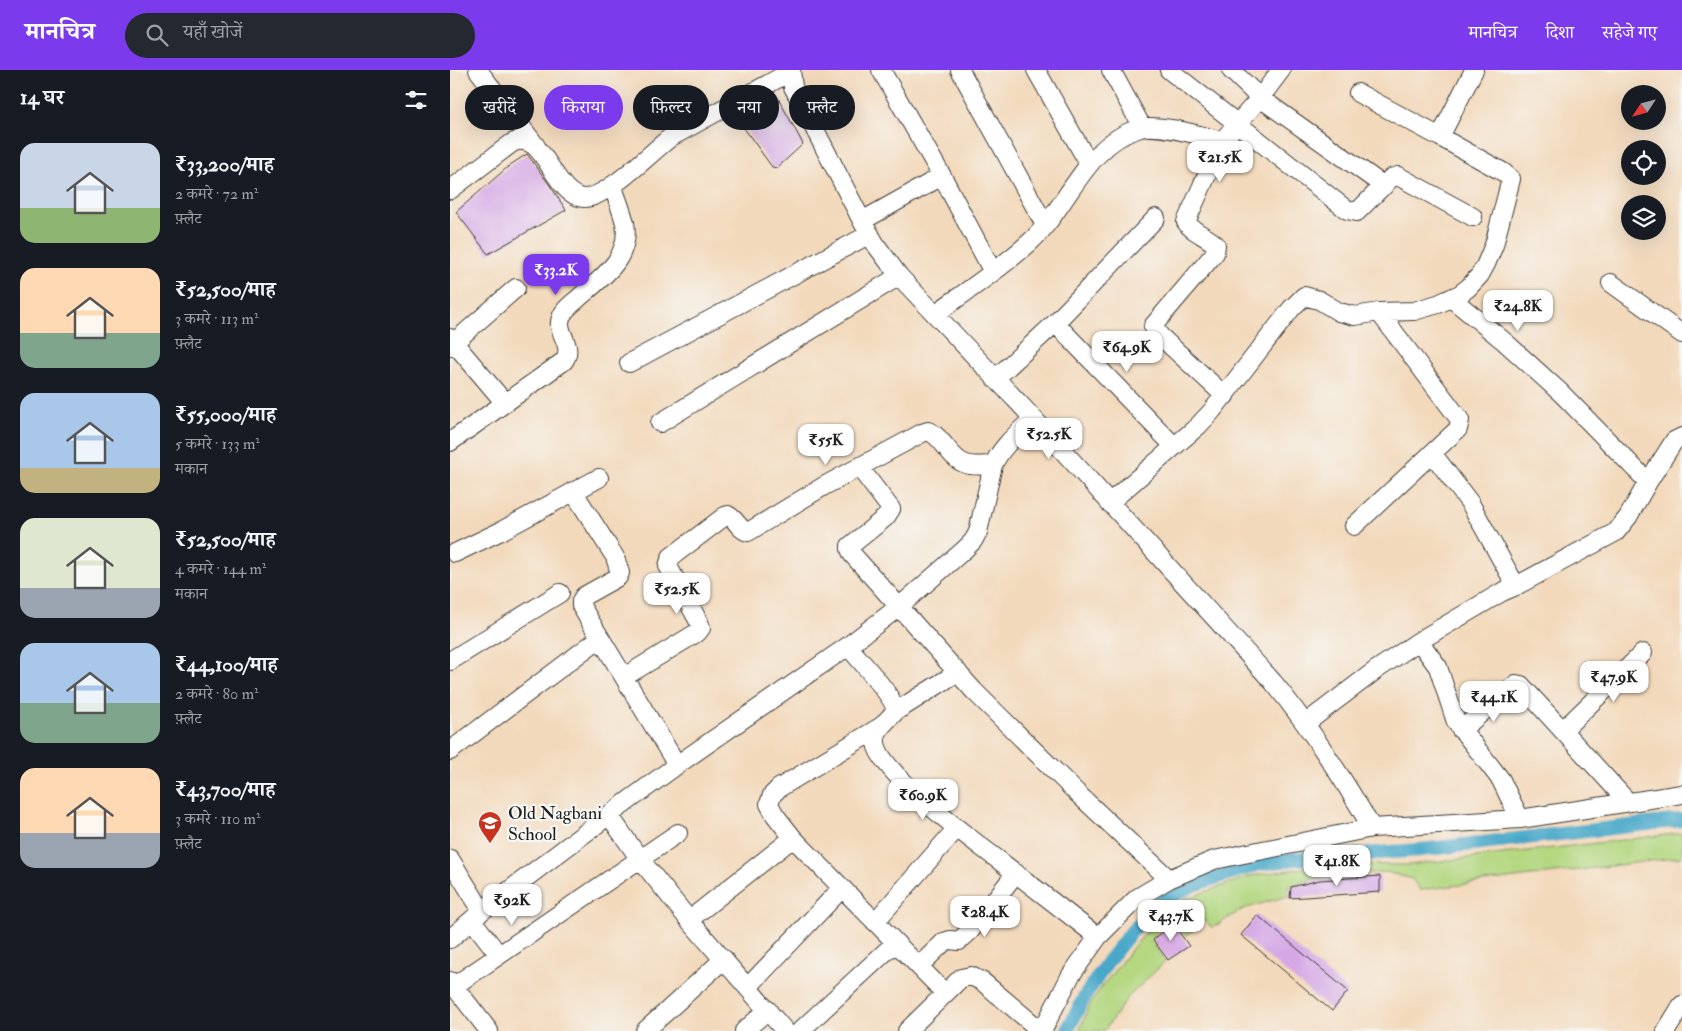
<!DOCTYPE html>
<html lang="hi">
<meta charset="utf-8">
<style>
:root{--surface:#171b24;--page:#242831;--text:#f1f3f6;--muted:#9ea1a6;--accent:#7c3aed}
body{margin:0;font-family:"IM FELL Double Pica","Noto Serif Devanagari",serif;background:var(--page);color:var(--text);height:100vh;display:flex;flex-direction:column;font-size:19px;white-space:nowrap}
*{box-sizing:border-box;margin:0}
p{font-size:16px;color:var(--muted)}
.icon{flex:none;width:28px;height:28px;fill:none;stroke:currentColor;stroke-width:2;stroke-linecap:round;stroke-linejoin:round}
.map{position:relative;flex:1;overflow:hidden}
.drawer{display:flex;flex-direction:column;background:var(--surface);width:450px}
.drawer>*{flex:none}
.banner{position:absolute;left:15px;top:15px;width:475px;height:45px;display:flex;gap:10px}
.needle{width:32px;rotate:234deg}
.tools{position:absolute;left:1171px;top:15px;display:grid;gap:10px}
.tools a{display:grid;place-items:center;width:45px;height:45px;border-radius:50%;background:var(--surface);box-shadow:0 5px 20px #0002;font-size:25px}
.price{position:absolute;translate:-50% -42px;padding:0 11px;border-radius:10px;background:#fff;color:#222;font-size:16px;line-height:32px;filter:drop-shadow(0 1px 2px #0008)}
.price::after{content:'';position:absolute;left:50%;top:30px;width:15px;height:11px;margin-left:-8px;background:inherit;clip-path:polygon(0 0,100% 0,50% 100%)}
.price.active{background:var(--accent);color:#fff}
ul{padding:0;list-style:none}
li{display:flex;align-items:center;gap:15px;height:125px;padding:0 20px}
li span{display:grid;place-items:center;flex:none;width:140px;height:100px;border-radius:15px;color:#555}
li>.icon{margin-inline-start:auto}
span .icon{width:60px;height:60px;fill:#fffc;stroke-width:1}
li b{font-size:21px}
h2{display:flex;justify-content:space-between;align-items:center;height:60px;padding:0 20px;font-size:21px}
.tag{padding:0 18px;border-radius:22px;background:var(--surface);box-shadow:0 5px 20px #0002;font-size:18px;line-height:45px}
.tag.active{background:var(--accent);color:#fff}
header{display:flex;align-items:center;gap:30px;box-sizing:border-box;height:70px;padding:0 25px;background:var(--accent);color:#fff}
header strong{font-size:24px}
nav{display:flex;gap:28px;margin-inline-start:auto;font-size:18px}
.search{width:350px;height:45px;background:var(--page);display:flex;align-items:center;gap:12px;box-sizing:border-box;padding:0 18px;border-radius:28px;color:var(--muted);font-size:19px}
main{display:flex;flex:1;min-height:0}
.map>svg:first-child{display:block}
.green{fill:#b4d780;stroke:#687a4e}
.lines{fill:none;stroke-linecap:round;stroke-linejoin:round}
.canal{stroke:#4aa8c9;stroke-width:14}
.building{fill:#d5a8e5}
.minor-casing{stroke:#3c3834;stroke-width:20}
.minor{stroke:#fff;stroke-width:18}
.labels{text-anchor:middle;stroke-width:4.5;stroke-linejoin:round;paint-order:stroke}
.poi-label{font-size:18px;fill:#1c1c1c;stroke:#f6f6f2;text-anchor:start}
</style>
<header>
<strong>मानचित्र</strong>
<div class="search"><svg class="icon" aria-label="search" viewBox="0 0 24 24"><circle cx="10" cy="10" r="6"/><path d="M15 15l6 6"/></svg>यहाँ खोजें</div>
<nav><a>मानचित्र</a><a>दिशा</a><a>सहेजे गए</a></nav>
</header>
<main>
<section class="drawer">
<h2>14 घर<svg class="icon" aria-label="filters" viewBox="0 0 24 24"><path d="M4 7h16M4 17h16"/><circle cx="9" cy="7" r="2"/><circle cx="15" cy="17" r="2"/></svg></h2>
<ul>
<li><span style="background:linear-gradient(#c9d6e8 65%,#8fb573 0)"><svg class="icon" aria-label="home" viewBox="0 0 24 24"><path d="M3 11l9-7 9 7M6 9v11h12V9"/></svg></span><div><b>₹33,200/माह</b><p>2 कमरे · 72 m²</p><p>फ़्लैट</p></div></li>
<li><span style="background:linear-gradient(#ffd9b3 65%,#7fa58c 0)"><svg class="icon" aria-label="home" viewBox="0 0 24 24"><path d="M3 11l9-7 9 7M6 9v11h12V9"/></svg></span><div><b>₹52,500/माह</b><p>3 कमरे · 113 m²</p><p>फ़्लैट</p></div></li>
<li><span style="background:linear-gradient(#a9c7e8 75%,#c2b280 0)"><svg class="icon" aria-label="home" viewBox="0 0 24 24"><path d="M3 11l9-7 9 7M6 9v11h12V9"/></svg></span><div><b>₹55,000/माह</b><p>5 कमरे · 133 m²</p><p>मकान</p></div></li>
<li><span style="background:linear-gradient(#dfe7d0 70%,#9aa5b1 0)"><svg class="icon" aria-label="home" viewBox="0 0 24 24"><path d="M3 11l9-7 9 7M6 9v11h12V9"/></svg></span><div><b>₹52,500/माह</b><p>4 कमरे · 144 m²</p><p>मकान</p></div></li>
<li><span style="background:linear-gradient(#a9c7e8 60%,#7fa58c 0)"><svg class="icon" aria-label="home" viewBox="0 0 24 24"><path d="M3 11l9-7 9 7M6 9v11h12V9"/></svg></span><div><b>₹44,100/माह</b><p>2 कमरे · 80 m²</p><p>फ़्लैट</p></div></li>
<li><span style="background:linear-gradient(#ffd9b3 65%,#9aa5b1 0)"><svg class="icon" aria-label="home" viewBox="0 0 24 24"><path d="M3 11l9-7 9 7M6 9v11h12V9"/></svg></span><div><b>₹43,700/माह</b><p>3 कमरे · 110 m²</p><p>फ़्लैट</p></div></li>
</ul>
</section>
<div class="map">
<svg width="1232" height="961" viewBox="0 0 1232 961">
<rect width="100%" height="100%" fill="#f6f6f2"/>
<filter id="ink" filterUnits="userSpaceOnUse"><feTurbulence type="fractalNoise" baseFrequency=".02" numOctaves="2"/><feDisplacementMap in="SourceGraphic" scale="10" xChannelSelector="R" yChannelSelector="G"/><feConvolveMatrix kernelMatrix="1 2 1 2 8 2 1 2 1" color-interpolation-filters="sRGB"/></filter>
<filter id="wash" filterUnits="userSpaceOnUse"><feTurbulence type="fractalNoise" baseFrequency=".0096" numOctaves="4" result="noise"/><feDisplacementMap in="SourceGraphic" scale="20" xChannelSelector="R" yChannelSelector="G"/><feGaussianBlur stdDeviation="1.12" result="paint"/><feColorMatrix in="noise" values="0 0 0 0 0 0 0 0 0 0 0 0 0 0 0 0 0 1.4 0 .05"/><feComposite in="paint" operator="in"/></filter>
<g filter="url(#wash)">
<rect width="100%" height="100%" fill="#f3d9bb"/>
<path class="green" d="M1232,763V787L970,820L962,809L936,802L870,807L839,816L838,826L793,839L762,858L755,850L736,866L730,859L721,854L711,860L701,870L716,891L678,927L654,961H629L640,934L656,911L685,875L714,843L735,829L800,806L880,794L958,795Z"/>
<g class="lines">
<path class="canal" d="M617,961L635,926L658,891L682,861L709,833L743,815L809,794L845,789L970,780L1232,750"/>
</g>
<g id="blocks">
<path class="building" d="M326,24L353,74L327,98L322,97L286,47Z
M77,84L99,114L116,140L38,184L6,142L60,95Z
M930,806V822L840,828L841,817L870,810Z
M807,845L898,921L882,941L791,865Z
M723,856L726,858L739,876L718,890L703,870L719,857Z"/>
</g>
</g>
<g filter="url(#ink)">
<use href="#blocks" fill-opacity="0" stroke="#3c3834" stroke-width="1"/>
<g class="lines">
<g class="minor-casing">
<path id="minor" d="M28,0L86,76
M341,0L343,17L412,151L426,175L449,206L583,348L823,612C861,658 892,707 922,758
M431,0L492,106L543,202
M510,0L595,155
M586,0L639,94
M661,0L692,57
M719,0L897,140L907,142L941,108L948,106L1023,147
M781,0L810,28L934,116
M908,23L990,67
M772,71L736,152C742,162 757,166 766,175L765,183L703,256L710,266L775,326
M0,120L62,73C89,59 100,107 120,122C124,125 129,128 134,128C157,128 201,82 221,67L340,2
M412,151L492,106
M1161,213L1232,264
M1001,228L1055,272L1111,323L1198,412L1224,371L1232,367
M485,244C517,221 550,199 579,173C618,138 635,74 690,58C709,53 752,66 772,71L810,28L831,0
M605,253L724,376
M0,268L55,333L0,372
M0,276L66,218
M179,293L420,164
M545,309L605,253L706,148
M55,333L114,291C125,275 105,262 111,248C114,238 125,232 132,225C154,206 181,187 175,153C172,141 167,129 163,117
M210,353L449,206
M982,383L1020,433L1066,516
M409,397L441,439L436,447L400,476V479L402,484L524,621L627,723L719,809
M123,421L165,487L170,503L168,507L134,526L131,531V536L227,695
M659,433L748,356L762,341L841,239L854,226L869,230L889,242L905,246L929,242L964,241L988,234L1010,224L1018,218L1030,205L1036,194L1044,175L1061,109L1053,102L990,67L1024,0
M904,456L1008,359L1010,350L929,242
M5,483L51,461L149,408
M969,571L988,597L1006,652L1051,710L1070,749
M398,576C408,589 447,629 445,642C437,651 424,660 426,673C430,704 528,774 555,795C586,819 617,843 648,867
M0,591L110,523
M174,607L248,562L251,558L249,552L218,496L221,487L275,446L278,445C287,450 289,460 298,462L374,416L472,363L478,361C494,367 499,389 516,394C524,397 535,395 543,395
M445,642L508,602
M856,653L926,600L969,571L1052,522L1066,516L1166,462L1178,447L1198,412
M430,657L329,718L322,725L319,734L325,745L343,768L495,923
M1011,660L1061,618L1066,614L1071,615L1178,732
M1113,660L1193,583
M0,681L150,568
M159,745L189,788L239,850L335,961
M0,789L32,841
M22,850L49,885
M239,850L343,768
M425,852L507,758
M0,869L32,841L159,745L227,695L398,576L450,536L514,480L523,471L528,462L543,395C552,376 568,363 583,348
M469,896L494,872L500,870L509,871L520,861L566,803
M0,911L39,961
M4,916L228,763
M298,917L392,818
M195,961L274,889
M294,961L318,940
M350,961L445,873
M457,961L511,908L521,906L533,912L591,961
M592,961L621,905L648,867L687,828L719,809L764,790L922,758L1070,749L1232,724
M1216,961L1232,935"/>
</g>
<use href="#minor" class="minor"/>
</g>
</g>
<defs>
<g id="school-pin" transform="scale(1.25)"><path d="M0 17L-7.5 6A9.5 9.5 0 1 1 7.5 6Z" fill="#c8321e" stroke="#f6f6f2"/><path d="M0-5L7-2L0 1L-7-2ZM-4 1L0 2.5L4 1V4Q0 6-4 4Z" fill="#fff"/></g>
</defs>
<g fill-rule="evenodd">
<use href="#school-pin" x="40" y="753"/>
</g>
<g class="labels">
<g class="poi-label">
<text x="58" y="749">Old Nagbani<tspan x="58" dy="21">School</tspan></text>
</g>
</g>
</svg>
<div class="tools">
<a><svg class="needle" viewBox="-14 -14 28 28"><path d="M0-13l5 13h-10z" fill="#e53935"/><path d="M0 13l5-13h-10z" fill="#9ea1a6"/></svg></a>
<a><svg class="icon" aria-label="locate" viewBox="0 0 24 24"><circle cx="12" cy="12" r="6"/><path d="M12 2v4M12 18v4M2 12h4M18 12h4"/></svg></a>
<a><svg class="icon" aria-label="layers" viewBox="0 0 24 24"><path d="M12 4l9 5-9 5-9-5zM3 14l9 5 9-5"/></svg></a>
</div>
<b class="price" style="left:770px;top:113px">₹21.5K</b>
<b class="price active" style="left:106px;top:226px">₹33.2K</b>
<b class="price" style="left:1068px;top:262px">₹24.8K</b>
<b class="price" style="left:677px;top:303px">₹64.9K</b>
<b class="price" style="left:599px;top:390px">₹52.5K</b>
<b class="price" style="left:376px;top:396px">₹55K</b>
<b class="price" style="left:227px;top:545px">₹52.5K</b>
<b class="price" style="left:1164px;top:633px">₹47.9K</b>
<b class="price" style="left:1044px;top:653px">₹44.1K</b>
<b class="price" style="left:473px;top:751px">₹60.9K</b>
<b class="price" style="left:887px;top:817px">₹41.8K</b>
<b class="price" style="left:62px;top:856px">₹92K</b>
<b class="price" style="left:535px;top:868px">₹28.4K</b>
<b class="price" style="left:721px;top:872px">₹43.7K</b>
<div class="banner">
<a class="tag">खरीदें</a>
<a class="tag active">किराया</a>
<a class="tag">फ़िल्टर</a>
<a class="tag">नया</a>
<a class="tag">फ़्लैट</a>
</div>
</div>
</main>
